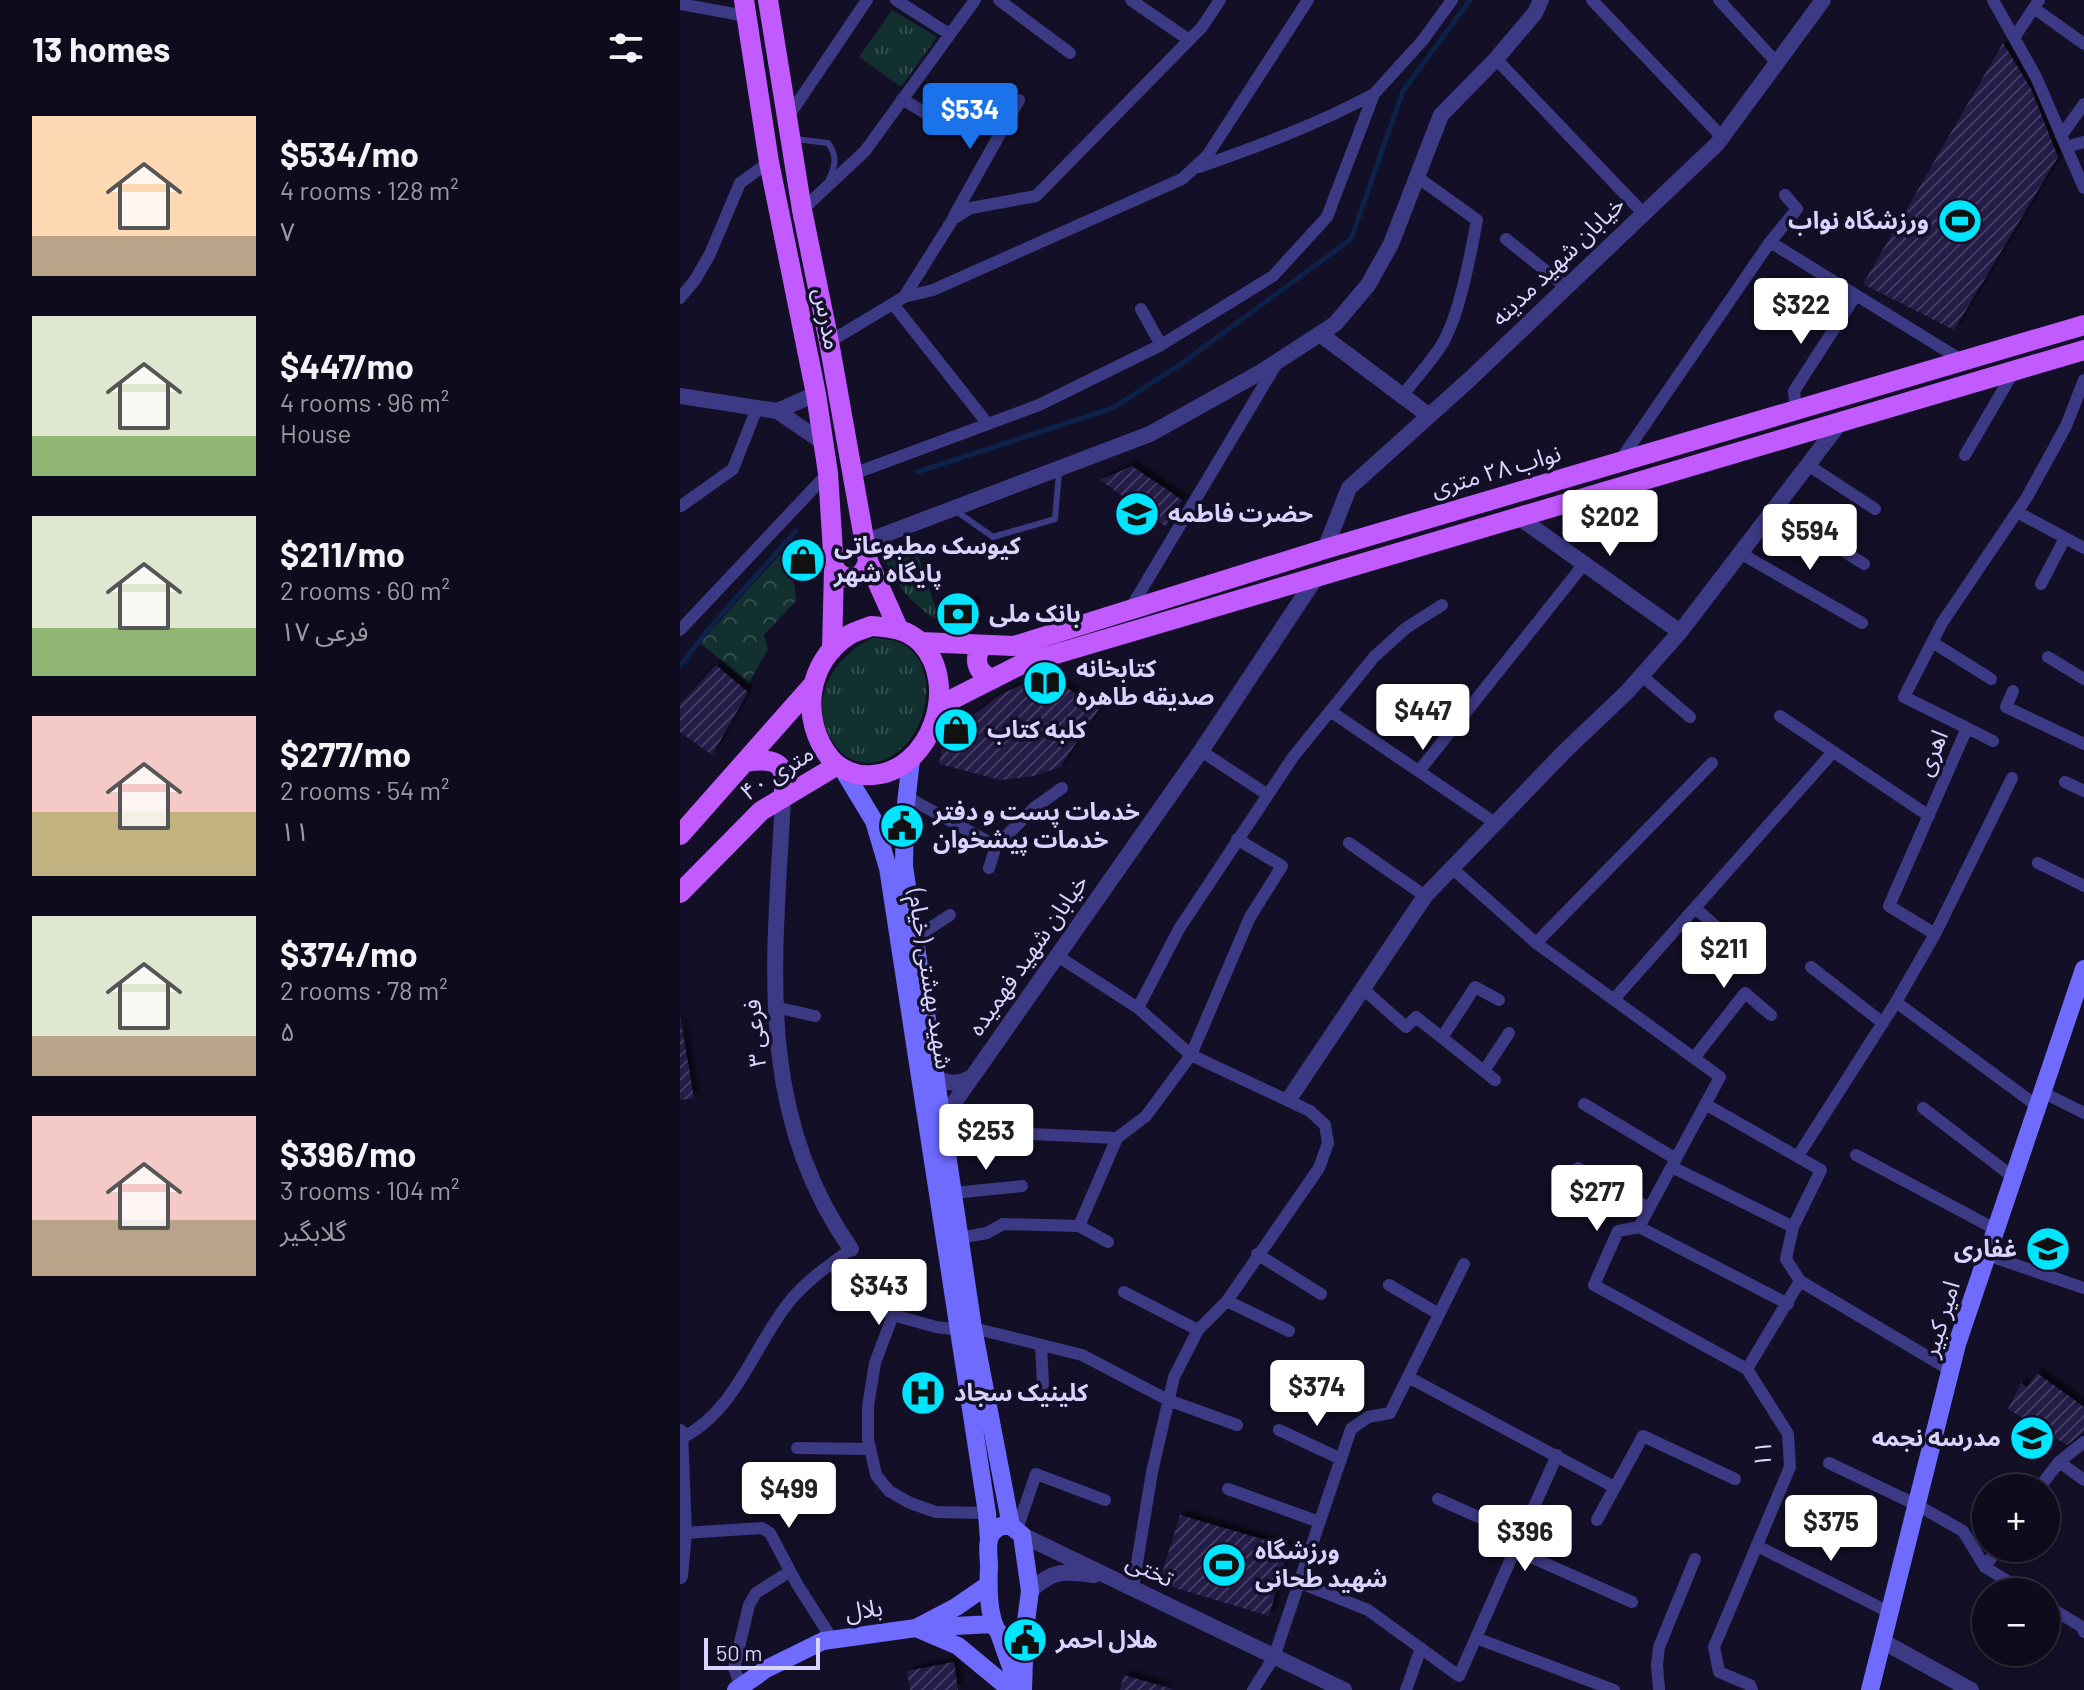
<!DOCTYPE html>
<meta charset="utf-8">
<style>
:root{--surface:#0e0b1c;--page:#171425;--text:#f1f3f6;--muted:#9b9ba3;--line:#2e2b3b;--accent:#1a73e8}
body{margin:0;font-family:Barlow,"Noto Sans Arabic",sans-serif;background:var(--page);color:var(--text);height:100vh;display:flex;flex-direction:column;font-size:30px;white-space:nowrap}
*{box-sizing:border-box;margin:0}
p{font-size:26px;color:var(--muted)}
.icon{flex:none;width:44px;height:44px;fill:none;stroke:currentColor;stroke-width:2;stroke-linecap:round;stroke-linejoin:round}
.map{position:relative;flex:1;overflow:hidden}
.sheet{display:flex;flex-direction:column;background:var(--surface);width:680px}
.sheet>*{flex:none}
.controls{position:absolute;left:1292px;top:1474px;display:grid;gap:16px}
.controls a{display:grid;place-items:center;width:88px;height:88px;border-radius:50%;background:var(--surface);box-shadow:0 2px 6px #0004,0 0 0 2px var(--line);font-size:40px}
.scale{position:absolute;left:24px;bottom:20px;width:116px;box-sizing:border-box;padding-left:8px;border:4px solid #d9d4ff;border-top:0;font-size:22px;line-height:28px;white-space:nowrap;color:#d9d4ff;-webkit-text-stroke:6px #130f26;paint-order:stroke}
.price{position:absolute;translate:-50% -68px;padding:0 18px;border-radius:8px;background:#fff;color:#222;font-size:26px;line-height:52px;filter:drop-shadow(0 2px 4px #0008)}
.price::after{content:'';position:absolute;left:50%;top:48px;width:24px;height:18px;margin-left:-12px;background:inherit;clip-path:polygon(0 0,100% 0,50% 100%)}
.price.active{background:var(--accent);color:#fff}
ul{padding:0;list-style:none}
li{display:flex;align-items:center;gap:24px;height:200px;padding:0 32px}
li span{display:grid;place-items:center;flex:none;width:224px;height:160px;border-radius:0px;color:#555}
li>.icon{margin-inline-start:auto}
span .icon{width:96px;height:96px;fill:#fffc;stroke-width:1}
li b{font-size:34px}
h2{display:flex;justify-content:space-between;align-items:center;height:96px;padding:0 32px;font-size:34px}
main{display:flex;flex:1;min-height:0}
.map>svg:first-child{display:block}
.grass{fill:url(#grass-tufts)}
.forest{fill:url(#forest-crowns)}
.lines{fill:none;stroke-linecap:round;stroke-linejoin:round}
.stream{stroke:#0c2248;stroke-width:5}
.building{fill:url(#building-hatch);filter:url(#shadow)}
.service{stroke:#3d3a85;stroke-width:6}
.minor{stroke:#3d3a85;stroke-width:12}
.tertiary{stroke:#3d3a85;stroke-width:16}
.secondary{stroke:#6f6bff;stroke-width:18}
.primary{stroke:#c25bff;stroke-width:20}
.labels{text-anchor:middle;stroke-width:7;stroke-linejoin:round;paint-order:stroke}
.poi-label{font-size:24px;font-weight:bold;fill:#d9d4ff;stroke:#130f26;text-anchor:start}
.street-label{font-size:24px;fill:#d9d4ff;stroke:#130f26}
</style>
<main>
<section class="sheet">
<h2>13 homes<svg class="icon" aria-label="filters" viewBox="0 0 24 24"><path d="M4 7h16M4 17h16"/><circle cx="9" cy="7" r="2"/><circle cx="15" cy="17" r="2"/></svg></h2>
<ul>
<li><span style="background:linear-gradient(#ffd9b3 75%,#b9a48a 0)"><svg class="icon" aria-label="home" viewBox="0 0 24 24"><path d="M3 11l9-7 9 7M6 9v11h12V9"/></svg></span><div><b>$534/mo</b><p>4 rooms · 128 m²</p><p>۷</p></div></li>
<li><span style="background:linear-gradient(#dfe7d0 75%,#8fb573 0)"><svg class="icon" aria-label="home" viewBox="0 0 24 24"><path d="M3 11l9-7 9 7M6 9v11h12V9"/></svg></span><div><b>$447/mo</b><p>4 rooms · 96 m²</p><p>House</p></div></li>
<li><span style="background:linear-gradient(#dfe7d0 70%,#8fb573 0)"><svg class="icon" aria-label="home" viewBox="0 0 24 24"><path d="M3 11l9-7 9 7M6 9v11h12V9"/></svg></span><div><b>$211/mo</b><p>2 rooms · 60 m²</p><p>فرعی ۱۷</p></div></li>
<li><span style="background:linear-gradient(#f6c9c9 60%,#c2b280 0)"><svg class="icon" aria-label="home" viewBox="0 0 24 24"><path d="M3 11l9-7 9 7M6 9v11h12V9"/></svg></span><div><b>$277/mo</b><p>2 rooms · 54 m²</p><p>۱۱</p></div></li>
<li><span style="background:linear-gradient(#dfe7d0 75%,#b9a48a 0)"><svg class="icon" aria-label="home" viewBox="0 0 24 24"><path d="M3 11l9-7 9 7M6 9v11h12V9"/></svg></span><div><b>$374/mo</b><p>2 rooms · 78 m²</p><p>۵</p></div></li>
<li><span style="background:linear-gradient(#f6c9c9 65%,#b9a48a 0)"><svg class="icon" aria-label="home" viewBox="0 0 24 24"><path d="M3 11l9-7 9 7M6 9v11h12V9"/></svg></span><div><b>$396/mo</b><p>3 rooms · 104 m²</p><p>گلابگیر</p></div></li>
</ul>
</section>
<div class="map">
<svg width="1404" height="1690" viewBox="0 0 1404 1690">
<defs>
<pattern id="grass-tufts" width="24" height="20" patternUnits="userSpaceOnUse" patternTransform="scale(2)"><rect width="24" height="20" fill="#12302f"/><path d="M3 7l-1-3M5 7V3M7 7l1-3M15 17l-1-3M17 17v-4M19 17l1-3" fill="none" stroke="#344d4e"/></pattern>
<pattern id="forest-crowns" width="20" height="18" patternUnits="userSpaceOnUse" patternTransform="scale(2)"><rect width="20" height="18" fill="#12302f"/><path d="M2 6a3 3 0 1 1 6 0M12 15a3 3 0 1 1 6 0" fill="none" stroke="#344d4e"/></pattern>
<pattern id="building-hatch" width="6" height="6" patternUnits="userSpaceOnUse" patternTransform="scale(2)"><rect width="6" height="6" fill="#241b47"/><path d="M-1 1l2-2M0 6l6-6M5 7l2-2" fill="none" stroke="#433b63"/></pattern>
<filter id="shadow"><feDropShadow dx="5" dy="-5" stdDeviation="2" flood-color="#0009"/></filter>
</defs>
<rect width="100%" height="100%" fill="#130f26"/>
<path class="grass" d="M212,10L257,37L221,87L179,57Z
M233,539L260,622C232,605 213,583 202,551Z
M193,638C199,639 206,639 212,640C271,655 248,759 190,763C181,763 169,760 162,753C122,713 148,658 193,638Z"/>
<path class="forest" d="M102,552L115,587L116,601L84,635L88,649L69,683L20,643Z"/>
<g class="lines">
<path class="stream" d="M237,472L433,408L501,364L671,239L723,91L790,0
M0,666L33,624L116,531"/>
</g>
<path class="building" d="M1323,43L1351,89L1378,157L1274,330L1183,284Z
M452,466L502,500L486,527L420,480Z
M295,602V627L264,624L258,604Z
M36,665L68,692L32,755L0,732V704Z
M361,675L421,706L380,767L354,776L321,780L259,764L262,750L288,719L320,695Z
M0,1016L14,1098L0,1100Z
M1357,1373L1404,1407V1432L1387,1445L1328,1409L1341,1383L1347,1387Z
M500,1515L609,1547L589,1616L479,1583Z
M274,1662L278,1690H230L227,1671Z
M444,1675L492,1689V1690H440Z"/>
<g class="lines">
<path class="service" d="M115,139L148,143C157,155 156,165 149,179
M276,511L313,537L375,519L379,472"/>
<path class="minor" d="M216,0L269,34
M319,0L390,53
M451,0L509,40
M912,0L1042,137
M1039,0L1097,63
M1313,0L1356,77L1404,188
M0,4L66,16
M1354,8L1404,44
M1334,38L1359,0
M816,59L963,213
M222,99L272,129
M108,117L187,0
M1381,136L1404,104
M1386,147L1404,142
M519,167C579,146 638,124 694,94
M122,210L185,151L295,0
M274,216L339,100
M826,239L886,287
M1090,242L1283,361
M224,297L273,219L291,208L356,196L522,27L540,0
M0,298L15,280L30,254L60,183L89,162
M213,304L307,423
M461,309L481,345
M149,342L224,297L253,290L502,179L527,156L628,0
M723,395C735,379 750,363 761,346C780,315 790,256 797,220L737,177
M1116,410L1114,391L1176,295
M1285,455L1334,371
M939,462L1090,242L1117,209L1105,195
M1128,465L1195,509
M173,474L359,405L481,345L593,276L647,217L694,94L743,40L772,0
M1,506L53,469L77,408
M1095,508L1184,564
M1337,512L1404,548
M1060,553L1182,623
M1361,584L1385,538
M450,609L597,363
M0,630L148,473
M1252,642L1311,679
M1368,657L1404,679
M962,676L1010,717
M1333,691L1326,707L1404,744
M650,711L815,823
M1100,716L1249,816
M1287,728L1313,741
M521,751L588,795
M739,771L904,564
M1385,782L1404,791
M227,797L316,846
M669,843L745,896
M1358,863L1404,886
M309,868L316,846L354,808L382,788
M773,869L856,943L1040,1077L959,1227
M1015,908L1055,943
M1255,934L1332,778
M235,938L270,915
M856,943L1032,763
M376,955L458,1008L511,1055L630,1111L645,1125L648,1143L639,1168L547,1301L518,1330L494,1377L472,1472L453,1587
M1131,967L1203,1023
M682,988L726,1027L736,1017L815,1080
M935,998L1153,752
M1216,1002L1357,1106
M95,1007L135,1016
M458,1008L499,929L613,757L694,657L726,628L762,605
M763,1036L795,987L819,1000
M1014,1058L1065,993L1091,1015
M804,1071L829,1033
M1362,1092L1404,1113
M904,1104L996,1159
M1025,1104L1141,1170L1113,1227L1106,1259L1120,1281L1270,1370
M1243,1108L1333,1177
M263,1130L437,1138
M1176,1155L1315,1229
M1118,1156L1216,1002L1255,934L1209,906L1287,728L1224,697L1262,623L1347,497L1386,426L1404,380
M992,1167L1113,1227
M898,1168L969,1208
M273,1193L342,1186
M399,1226L437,1138L466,1116L511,1055L570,917L602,866L557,839
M279,1238L307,1233L323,1224L399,1226L428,1242
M577,1254L641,1294
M1307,1255L1404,1288
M152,1263L171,1290L213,1315L256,1327L281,1330
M709,1285L759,1314
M444,1292L518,1330
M547,1301L609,1331
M213,1315L195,1363L188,1406V1439L196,1475L209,1491L230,1503L256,1512L307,1513
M293,1328L402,1355L488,1400L557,1425
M361,1346L363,1384
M1067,1369L1120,1281
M728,1377L934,1487
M599,1430L661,1459
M0,1439C54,1413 72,1351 106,1306C124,1282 148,1266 171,1249
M117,1448L190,1449
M1379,1462L1404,1480
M1149,1463L1237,1505L1283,1531L1305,1567L1345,1592
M1359,1488L1379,1462L1404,1442
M548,1489L639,1522
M758,1499L841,1536
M917,1520L963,1436L1055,1479
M337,1529L356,1474L425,1500
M4,1533L82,1528L90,1533L117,1584L152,1639
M1077,1546L1209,1612
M835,1550L952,1602
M1305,1567L1318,1548
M618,1582L688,1610L779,1676L877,1455
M1366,1605L1402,1627L1404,1632
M796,1638L934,1690
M61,1687L54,1668L69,1605L76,1593L109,1572
M573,1690L594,1657L671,1429L688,1417L710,1413L784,1264
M726,1690L741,1648
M979,1690L977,1665L979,1647L1015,1559
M1072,1690L1070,1685L1039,1672L1034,1647L1110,1467L1108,1434L1067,1369L914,1285L938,1231L959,1227L1108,1304"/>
<path class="tertiary" d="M640,334L748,415
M0,396L97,411L136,394
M97,411L144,443
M837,516L1000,632
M185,542L470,434L581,372L655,324L688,285L711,244L761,115L816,59L855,13L861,0
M645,549L669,488L790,379L1037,144L1143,0
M103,798C95,958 73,1110 171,1249
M256,1077C268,1085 279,1084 292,1077
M609,1099L745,896L885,751L947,692L1000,632L1160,423
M262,1120L521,751L635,579
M0,1432L4,1533L0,1576
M342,1535L664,1690
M350,1591C374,1569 384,1571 414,1575
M1202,1641L1291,1690"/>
<path class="secondary" d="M231,760L225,812L224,866L293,1328L331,1526
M162,768L194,821L208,868L307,1513L309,1540
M321,1526H331L342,1535L350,1591L345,1629C306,1661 308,1587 309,1566C309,1558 307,1548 309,1540C310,1533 315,1530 321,1526Z
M308,1585L276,1607L236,1628L313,1624
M319,1633L339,1690
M56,1690L86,1669L143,1641L236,1628L278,1646L331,1690
M343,1690L345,1629
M1190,1690L1277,1344L1404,969"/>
<path class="primary" d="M64,0L89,162L136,394L148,473L154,568L152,650
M88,0L122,210L149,342L188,561L218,628
M154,568C166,584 183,580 188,561
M191,626C209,627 228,629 241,643C281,686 250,771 193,775C177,777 160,770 150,758C120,720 126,662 169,635C175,631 184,629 191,626Z
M241,642L334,646L645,549L1404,325
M302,645C293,659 296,673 313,679
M259,706L342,664L1404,350
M65,762C98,757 109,764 103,798
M0,835L132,686
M0,893L81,811L156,766"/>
</g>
<defs>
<g id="stadium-disc" transform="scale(2.3)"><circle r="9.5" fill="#00e5ff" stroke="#130f26"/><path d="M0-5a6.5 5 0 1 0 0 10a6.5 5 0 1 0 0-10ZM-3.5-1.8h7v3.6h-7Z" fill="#111"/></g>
<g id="school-disc" transform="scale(2.3)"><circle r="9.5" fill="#00e5ff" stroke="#130f26"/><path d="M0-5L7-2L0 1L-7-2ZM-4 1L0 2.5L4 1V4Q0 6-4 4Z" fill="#111"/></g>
<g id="shop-disc" transform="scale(2.3)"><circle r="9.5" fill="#00e5ff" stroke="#130f26"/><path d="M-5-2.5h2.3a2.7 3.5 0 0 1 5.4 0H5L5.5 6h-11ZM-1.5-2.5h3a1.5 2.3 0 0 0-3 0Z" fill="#111"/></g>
<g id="bank-disc" transform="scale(2.3)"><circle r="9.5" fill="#00e5ff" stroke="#130f26"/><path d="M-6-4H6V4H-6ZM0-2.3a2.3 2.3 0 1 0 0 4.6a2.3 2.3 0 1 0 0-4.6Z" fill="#111"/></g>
<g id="library-disc" transform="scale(2.3)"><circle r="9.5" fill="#00e5ff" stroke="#130f26"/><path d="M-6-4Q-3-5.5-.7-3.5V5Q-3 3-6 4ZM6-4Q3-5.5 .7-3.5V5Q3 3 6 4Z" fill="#111"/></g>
<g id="civic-disc" transform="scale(2.3)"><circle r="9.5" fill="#00e5ff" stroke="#130f26"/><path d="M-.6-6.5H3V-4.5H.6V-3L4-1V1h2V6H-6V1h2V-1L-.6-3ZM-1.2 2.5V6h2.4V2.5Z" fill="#111"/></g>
<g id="hospital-disc" transform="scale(2.3)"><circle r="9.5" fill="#00e5ff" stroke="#130f26"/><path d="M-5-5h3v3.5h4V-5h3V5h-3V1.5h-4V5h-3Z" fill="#111"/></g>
</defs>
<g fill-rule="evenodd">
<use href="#stadium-disc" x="1280" y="221"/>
<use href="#school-disc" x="457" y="514"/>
<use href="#shop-disc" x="123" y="560"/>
<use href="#bank-disc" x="278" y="614"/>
<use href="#library-disc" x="365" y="683"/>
<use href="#shop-disc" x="276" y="730"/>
<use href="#civic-disc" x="222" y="826"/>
<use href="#school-disc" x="1368" y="1249"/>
<use href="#hospital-disc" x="243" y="1393"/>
<use href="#school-disc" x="1352" y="1438"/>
<use href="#stadium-disc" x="544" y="1565"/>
<use href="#civic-disc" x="345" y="1640"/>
</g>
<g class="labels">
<g class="poi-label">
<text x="1249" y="229" text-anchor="end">ورزشگاه نواب</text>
<text x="488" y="522">حضرت فاطمه</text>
<text x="154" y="554">کیوسک مطبوعاتی<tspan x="154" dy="28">پایگاه شهر</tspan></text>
<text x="309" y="622">بانک ملی</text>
<text x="396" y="677">کتابخانه<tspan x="396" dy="28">صدیقه طاهره</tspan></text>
<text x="307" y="738">کلبه کتاب</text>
<text x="253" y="820">خدمات پست و دفتر<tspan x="253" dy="28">خدمات پیشخوان</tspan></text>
<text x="1337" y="1257" text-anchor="end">غفاری</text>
<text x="274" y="1401">کلینیک سجاد</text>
<text x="1321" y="1446" text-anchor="end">مدرسه نجمه</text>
<text x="575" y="1559">ورزشگاه<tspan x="575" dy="28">شهید طحانی</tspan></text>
<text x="376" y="1648">هلال احمر</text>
</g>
<g class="street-label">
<text transform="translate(878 261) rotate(-44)" y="8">خیابان شهید مدینه</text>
<text transform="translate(147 319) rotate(79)" y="8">مدرس</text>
<text transform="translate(816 471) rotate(-16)" y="8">نواب ۲۸ متری</text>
<text transform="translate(1252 753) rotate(-67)" y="8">اهری</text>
<text transform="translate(97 773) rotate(-33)" y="8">۴۰ متری</text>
<text transform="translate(348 955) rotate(-55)" y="8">خیابان شهید فهمیده</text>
<text transform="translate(250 979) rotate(81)" y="8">شهید بهشتی (خیام)</text>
<text transform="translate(75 1033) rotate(-95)" y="8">فرعی ۳</text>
<text transform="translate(1261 1319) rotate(-73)" y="8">امیر کبیر</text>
<text transform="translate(1083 1454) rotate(-89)" y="8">۱۱</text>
<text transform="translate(470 1570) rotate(25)" y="8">تختی</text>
<text transform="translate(184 1610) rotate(-8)" y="8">بلال</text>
</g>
</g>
</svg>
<div class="controls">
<a>+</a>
<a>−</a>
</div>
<div class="scale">50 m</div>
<b class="price active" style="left:290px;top:151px">$534</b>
<b class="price" style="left:1121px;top:346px">$322</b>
<b class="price" style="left:930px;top:558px">$202</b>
<b class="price" style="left:1130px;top:572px">$594</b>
<b class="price" style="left:743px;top:752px">$447</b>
<b class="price" style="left:1044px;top:990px">$211</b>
<b class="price" style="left:306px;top:1172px">$253</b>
<b class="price" style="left:917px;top:1233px">$277</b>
<b class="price" style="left:199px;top:1327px">$343</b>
<b class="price" style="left:637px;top:1428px">$374</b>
<b class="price" style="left:109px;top:1530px">$499</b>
<b class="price" style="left:1151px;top:1563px">$375</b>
<b class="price" style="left:845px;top:1573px">$396</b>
</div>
</main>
